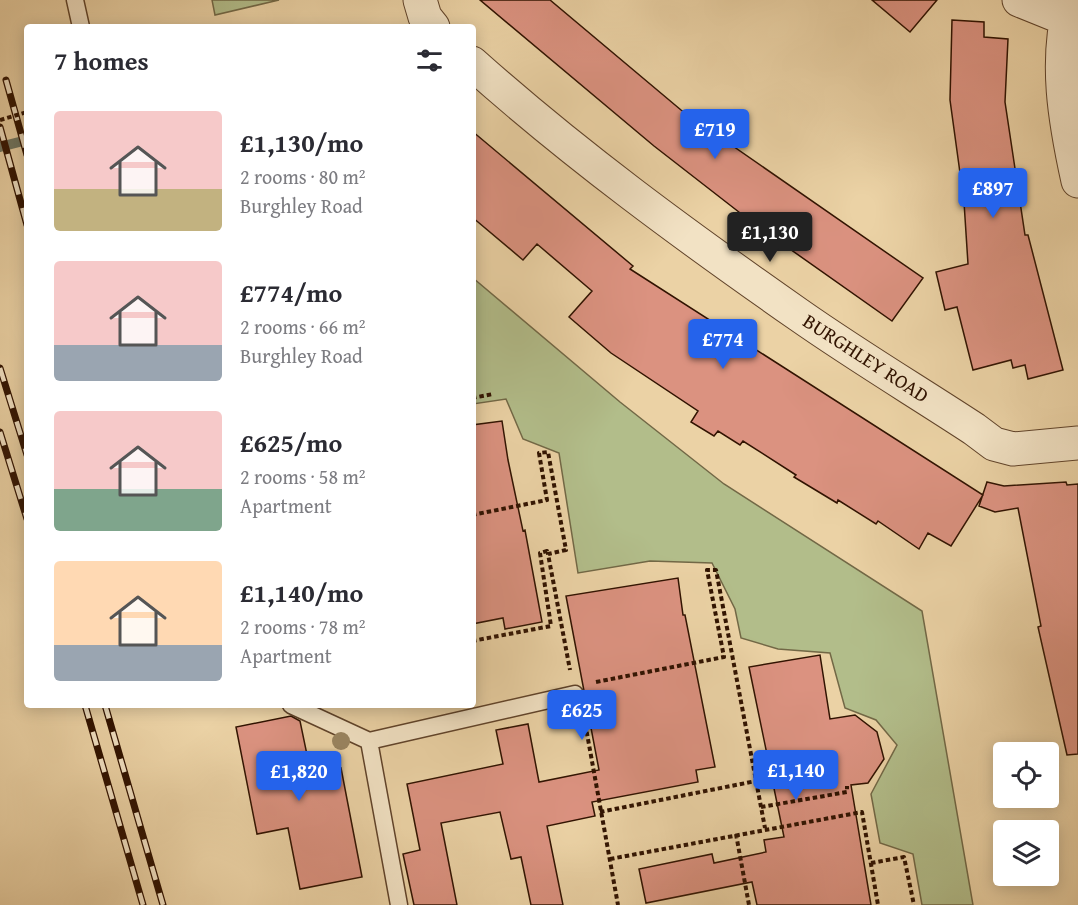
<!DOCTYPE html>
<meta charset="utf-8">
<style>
:root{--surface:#fff;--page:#f7f7f7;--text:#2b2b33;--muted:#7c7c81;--accent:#2563eb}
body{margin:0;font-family:"Gentium Book Plus",serif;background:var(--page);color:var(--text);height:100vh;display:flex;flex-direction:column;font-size:22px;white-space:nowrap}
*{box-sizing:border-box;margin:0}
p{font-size:20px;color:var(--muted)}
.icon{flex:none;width:33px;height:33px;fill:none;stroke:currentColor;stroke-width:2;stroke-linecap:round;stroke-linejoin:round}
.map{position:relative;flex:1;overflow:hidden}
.sheet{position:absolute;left:24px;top:24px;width:452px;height:684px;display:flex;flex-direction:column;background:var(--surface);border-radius:6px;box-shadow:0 3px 15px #0003}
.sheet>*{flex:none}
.buttons{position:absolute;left:993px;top:742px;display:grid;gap:12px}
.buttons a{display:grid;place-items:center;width:66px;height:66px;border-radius:6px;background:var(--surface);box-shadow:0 3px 15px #0003;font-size:30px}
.price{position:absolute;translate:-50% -51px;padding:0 14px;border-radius:6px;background:var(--accent);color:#fff;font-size:20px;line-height:39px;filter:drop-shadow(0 2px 3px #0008)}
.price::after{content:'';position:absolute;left:50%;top:36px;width:18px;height:14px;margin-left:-9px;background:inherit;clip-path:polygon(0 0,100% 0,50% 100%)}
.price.on{background:#222;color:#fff}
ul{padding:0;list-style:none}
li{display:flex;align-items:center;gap:18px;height:150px;padding:0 30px}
li span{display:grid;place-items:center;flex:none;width:168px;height:120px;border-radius:6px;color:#555}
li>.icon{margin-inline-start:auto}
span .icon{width:72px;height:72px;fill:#fffc;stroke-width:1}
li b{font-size:26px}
h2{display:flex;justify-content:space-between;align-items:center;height:72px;padding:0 30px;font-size:26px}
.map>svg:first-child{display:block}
.green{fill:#b2bd8a;stroke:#726846;stroke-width:1.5}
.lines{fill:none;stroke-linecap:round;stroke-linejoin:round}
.stream{stroke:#6f7663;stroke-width:10}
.building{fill:#db9280;stroke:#311301;stroke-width:1.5}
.service-casing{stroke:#60432a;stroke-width:19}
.minor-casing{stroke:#60432a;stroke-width:35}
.path{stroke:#311301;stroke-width:4;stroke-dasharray:4.5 3;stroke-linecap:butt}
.service{stroke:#f2e2c4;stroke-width:16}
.minor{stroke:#f2e2c4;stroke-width:33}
.rail-casing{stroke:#311301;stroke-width:7}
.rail{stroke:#f2e2c4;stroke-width:4.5;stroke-dasharray:14;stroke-linecap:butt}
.path-bridge{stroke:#311301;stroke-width:4;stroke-dasharray:4.5 3;stroke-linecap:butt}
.tree{fill:#9a8561}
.labels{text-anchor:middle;stroke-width:4.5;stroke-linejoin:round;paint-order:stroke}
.street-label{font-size:20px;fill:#311301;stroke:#f2e2c4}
</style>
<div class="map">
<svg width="1078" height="905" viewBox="0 0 1078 905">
<rect width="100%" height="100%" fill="#ebd2a5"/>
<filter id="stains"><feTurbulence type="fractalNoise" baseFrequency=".00333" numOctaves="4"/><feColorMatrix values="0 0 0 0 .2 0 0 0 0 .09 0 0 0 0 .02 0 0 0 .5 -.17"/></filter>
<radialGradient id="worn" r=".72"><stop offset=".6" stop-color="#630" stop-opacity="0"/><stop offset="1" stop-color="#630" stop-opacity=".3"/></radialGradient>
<path class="green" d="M212,0H279L215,15Z
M473,278L620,402L724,484L922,611L973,905H922L913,854L880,843L871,794L897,745L876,720L845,708L830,653L778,649L741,638L735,609L712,563L650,561L578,573L559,453L523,439L506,399L473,404Z"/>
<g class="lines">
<path class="stream" d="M0,147L27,140"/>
</g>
<path class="building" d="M480,0H550L681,110L923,278L892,321L753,223L654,146Z
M872,0H937L910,32Z
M952,20L984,22V37L1008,39L1005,102L1025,235H1028L1063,370L1028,379L1025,365L1013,368L1011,360L973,370L957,307L945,310L936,272L968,264L964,202L950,100Z
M472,131L633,266L630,269L983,495L951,546L928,533L919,549L878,521L876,524L838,500L837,503L794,477L796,475L743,441L740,445L718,431L714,436L691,422L698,411L611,353L569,317L592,291L537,244L523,260L472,217Z
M502,421L508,460L523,531L525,530L542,622L505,629L503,618L472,624V425Z
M987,482L1004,486L1066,482L1067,485L1078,484V754L1067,755L1038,627L1041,626L1018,508L995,512L979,506Z
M678,578L683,615H685L715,767L696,770L698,782L592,802L595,816L547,826L563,905H531L521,857L511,859L500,812L441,823L457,905H414L403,854L420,850L407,784L503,764L496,730L528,724L539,782L599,770L566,596Z
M820,655L830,719L855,715L877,732L884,759L868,783L851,785L871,905H757L752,882L646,903L639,869L712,854L714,863L766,852L764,840L784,837L749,667Z
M291,716L300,721L311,774L341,768L362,877L300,889L288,828L257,834L236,727Z"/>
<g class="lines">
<g class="service-casing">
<path id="service" d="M75,0L81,27
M291,705L369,741L399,905
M369,741L575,694"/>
</g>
<g class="minor-casing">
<path id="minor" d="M420,0L425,17L433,27
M1019,0L1066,19
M1071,0C1054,60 1065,122 1078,181
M472,63C575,155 686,236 799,315C856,355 916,391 974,429L994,444L1013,449L1078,443"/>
</g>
<path class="path" d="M472,398L493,394
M472,515L547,500L539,453L548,452L566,550L548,554L570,670
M472,641L551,626L540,553L547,551L548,554
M596,682L724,657L707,570H716L765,828
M584,717L618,905
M576,719L579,731L586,729
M761,807L847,792V786
M600,812L756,781
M736,834L749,905
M610,859L862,812L878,905
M871,863L904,857L914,905"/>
<use href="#service" class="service"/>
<use href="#minor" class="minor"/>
<g class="rail-casing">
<path id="rail" d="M6,80L27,155
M0,127L27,225
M0,368L27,455
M0,432L27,519
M85,705L143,905
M105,705L163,905"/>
</g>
<use href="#rail" class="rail"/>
<path class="path-bridge" d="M0,120L27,112"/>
</g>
<circle class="tree" cx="341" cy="741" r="9"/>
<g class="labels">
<g class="street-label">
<text transform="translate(866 358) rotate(33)" y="7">BURGHLEY ROAD</text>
</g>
</g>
<rect width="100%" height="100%" filter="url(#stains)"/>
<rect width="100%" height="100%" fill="url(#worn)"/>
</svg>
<div class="buttons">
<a><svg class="icon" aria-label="locate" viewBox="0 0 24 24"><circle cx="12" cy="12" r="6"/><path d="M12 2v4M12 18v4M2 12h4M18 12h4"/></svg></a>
<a><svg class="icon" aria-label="layers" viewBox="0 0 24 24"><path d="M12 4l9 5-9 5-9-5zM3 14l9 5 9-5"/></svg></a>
</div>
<b class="price" style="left:715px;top:160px">£719</b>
<b class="price" style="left:993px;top:219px">£897</b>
<b class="price on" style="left:770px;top:263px">£1,130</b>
<b class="price" style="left:723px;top:370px">£774</b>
<b class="price" style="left:582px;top:741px">£625</b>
<b class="price" style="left:796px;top:801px">£1,140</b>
<b class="price" style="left:299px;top:802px">£1,820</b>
<section class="sheet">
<h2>7 homes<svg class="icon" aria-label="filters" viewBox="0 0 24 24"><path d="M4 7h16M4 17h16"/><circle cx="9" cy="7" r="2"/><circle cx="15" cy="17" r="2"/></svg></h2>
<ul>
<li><span style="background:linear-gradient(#f6c9c9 65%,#c2b280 0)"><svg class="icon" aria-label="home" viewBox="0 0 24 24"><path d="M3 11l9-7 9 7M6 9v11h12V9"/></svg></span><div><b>£1,130/mo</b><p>2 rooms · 80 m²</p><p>Burghley Road</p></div></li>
<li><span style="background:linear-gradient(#f6c9c9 70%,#9aa5b1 0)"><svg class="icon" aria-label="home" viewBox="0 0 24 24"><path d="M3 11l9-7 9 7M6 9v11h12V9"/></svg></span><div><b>£774/mo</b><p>2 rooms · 66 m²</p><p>Burghley Road</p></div></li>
<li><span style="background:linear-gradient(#f6c9c9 65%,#7fa58c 0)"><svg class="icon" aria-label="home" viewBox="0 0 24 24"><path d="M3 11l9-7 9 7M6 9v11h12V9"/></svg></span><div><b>£625/mo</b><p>2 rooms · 58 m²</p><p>Apartment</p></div></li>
<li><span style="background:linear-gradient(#ffd9b3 70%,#9aa5b1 0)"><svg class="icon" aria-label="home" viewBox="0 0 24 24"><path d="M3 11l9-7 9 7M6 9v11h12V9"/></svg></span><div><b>£1,140/mo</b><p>2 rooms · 78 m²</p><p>Apartment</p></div></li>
</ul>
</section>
</div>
